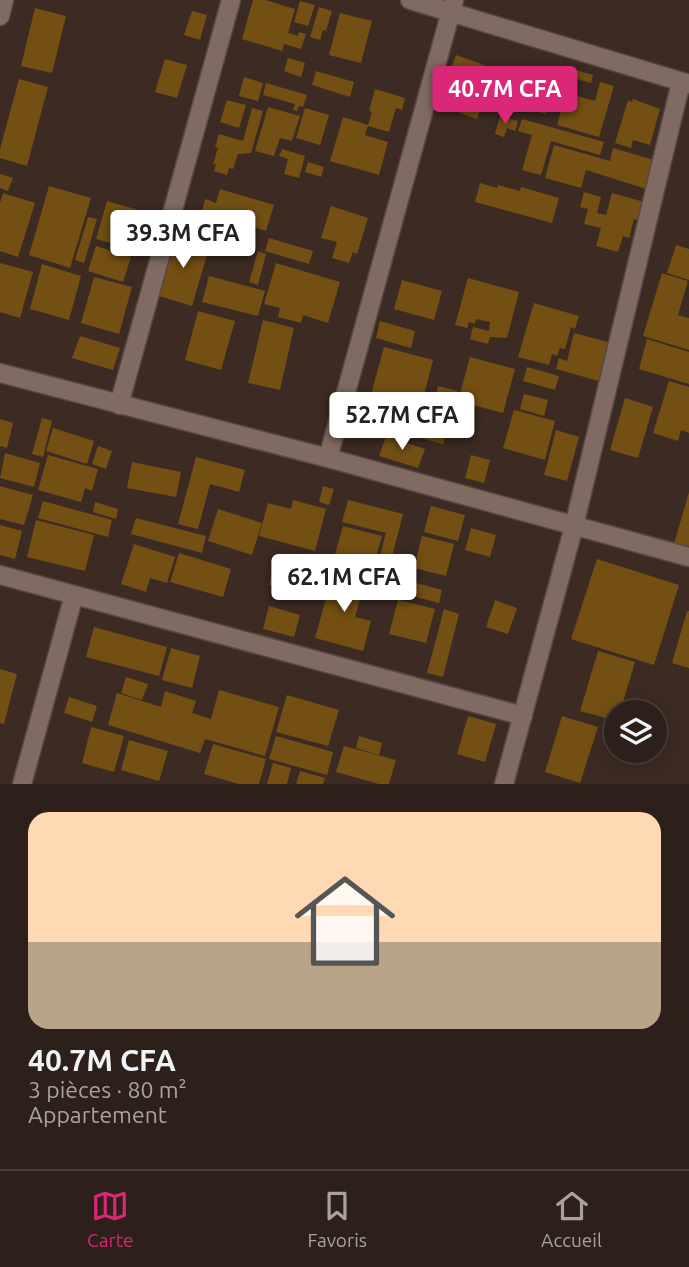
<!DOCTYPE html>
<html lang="fr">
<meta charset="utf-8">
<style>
:root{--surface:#2d201a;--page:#392d27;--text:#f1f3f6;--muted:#a7a3a2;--line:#483e39;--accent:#db2777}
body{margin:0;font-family:Ubuntu,sans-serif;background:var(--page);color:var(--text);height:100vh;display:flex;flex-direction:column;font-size:26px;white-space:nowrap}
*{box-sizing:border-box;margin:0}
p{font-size:23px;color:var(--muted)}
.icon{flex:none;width:38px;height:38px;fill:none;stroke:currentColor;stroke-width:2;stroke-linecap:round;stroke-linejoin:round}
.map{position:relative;height:784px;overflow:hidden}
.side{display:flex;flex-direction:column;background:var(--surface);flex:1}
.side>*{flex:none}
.controls{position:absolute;left:604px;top:700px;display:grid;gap:14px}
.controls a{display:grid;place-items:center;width:63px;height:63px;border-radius:50%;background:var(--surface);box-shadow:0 4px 18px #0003,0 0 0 2px var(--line);font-size:35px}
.price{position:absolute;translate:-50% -60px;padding:0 16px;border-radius:7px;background:#fff;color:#222;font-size:23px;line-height:46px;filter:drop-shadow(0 2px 4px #0008)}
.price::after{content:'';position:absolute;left:50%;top:42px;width:21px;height:16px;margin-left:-10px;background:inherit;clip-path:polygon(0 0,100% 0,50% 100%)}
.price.on{background:var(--accent);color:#fff}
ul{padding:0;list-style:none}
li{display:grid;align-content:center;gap:14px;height:371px;padding:0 28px}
li span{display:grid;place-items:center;height:217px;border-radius:21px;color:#555}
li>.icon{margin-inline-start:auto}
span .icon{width:126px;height:126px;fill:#fffc;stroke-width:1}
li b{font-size:30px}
.menu{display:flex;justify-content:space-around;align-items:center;height:98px;border-top:2px solid var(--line);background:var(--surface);font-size:19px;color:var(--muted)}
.menu a{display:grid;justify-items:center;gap:4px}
.menu .on{color:var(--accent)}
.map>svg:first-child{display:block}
.building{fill:#734f13}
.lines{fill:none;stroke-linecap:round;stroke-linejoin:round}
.minor-casing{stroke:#564841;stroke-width:21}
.minor{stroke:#7f6b61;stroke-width:18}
</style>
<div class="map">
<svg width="689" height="784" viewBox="0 0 689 784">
<rect width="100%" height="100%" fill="#3c2b22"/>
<path class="building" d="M253,0H265L295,9L288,33L298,36L299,32L306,34L301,49L284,44L282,51L242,39Z
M300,1L315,5L308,26L294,22Z
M319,7L332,11L326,31L323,30L320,40L310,37Z
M35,8L66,16L52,73L21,66Z
M192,11L207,15L200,40L184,35Z
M340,13L372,21L361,63L329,55Z
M456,55L495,69L477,119L438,105Z
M288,58L305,63L301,77L284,71Z
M165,59L187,65L177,98L155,92Z
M524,67L556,77L546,114L513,104Z
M572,69L593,75L591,83L570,77Z
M316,71L354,82L350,97L312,85Z
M244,77L263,83L258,101L239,96Z
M19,79L48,87L27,166L0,158V149Z
M600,82L614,86L599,137L557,125L566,93L595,101Z
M266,83L307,95L303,107L299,106L297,111L293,110L295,104L263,95Z
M375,89L405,98L402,110L396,108L389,132L368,126L365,135L388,142L379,175L330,161L343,117L368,125L372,112L369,111Z
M633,99L660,109L650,145L633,140L631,148L615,143L628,100L632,102Z
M227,100L246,105L239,128L220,122Z
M268,107L300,116L292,141L280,138L274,156L255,151Z
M252,108L263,111L251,153L238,154L233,169L229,168L227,175L214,171L216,164H213L218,148L215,147L219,134L243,141Z
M305,108L329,115L320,145L296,138Z
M500,116L518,121L515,131L507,128L504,137L495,134Z
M522,119L604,142L600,155L551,141L541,175L522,170L532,135L518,131Z
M554,145L610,161L613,148L654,160L650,172L657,174L653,191L586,170L581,188L545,178Z
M282,149L305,156L299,178L284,174L288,159L279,156Z
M308,162L324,167L321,177L305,172Z
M0,174L13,178L8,191L0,188Z
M480,183L497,188L498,185L520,191L521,187L559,198L552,223L475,202Z
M49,186L91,198L70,268L29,255Z
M220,189L274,205L266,231L202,211L205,199L216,203Z
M584,192L601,197L597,213L606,215L612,193L644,202L639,221L634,219L629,238L623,236L618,252L596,246L601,228L584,224L588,209L580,207Z
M3,193L35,203L18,257L0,251V203Z
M107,201L146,212L136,250L96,239Z
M331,206L368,218L357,254L353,252L349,263L332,258L337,242L321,238Z
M88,217L97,219L84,263L75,260Z
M196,218L218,224L214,239L192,233Z
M174,234L210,245L192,306L156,295Z
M269,238L313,251L309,264L265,251Z
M676,245L689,249V280L667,273Z
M96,246L131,257L123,282L88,271Z
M258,251L266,254L258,285L249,282Z
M0,263L33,272L20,318L0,312Z
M276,263L340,282L328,323L303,315L301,323L278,317L280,308L264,304Z
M42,264L81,276L69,320L30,309Z
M662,273L688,281L678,315L689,318V350L643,336Z
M209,276L265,291L258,316L202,302Z
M94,277L132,287L119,334L81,323Z
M468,278L519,292L507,338L490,337L488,344L470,339L473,327L489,331L490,322L476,319L475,324L469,322L467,328L455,325Z
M402,280L442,291L434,320L394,309Z
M534,303L579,316L575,329L571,327L565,349L560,348L557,356L552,354L549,365L518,357Z
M198,311L235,321L221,370L185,360Z
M263,320L294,328L280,390L248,383Z
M380,321L415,331L411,348L376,338Z
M574,333L612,343L602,382L556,369L559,358L567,361Z
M80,336L120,348L113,370L72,358Z
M647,339L689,352V384L639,369Z
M384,347L433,360L414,434L364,420Z
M470,357L515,369L503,413L458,401Z
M527,367L559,376L555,390L523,381Z
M669,381L689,387V433L681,430L678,441L653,433Z
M438,386L458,391L443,444L424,439Z
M524,394L548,400L544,416L520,409Z
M625,398L653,407L638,458L610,450Z
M514,410L555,421L545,460L503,448Z
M42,418L52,421L43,457L32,454Z
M0,419L13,423L7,448L0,446Z
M53,428L94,441L87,464L46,451Z
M556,430L579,437L567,481L544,475Z
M386,436L425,449L418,468L379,456Z
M98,446L112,451L106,469L92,464Z
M5,453L40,463L34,487L0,478Z
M48,455L98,469L92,491L85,488L81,502L38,490Z
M471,455L490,460L484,483L465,478Z
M196,457L245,470L239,492L210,484L198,529L178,524Z
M132,462L181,472L176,497L127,488Z
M0,486L33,495L24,525L0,519Z
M323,486L334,489L329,505L319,502Z
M689,492V548L674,544Z
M293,500L326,509L315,551L259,536L268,503L291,509Z
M348,500L403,514L387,577L375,574L386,533L342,522Z
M43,501L112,520L108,537L38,518Z
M95,502L118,509L116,519L93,512Z
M431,506L465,515L458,541L424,532Z
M218,509L262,523L252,555L208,541Z
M136,518L206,536L202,553L131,534Z
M36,520L94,535L85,571L27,557Z
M0,525L22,531L15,559L0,555Z
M343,526L382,536L373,568L334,558Z
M471,528L496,535L490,557L465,550Z
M422,536L454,544L446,576L414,568Z
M134,544L175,557L167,583L150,578L146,592L121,584Z
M179,553L231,569L223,597L170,582Z
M277,554L311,563L302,594L269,585Z
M597,559L679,585L654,665L571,639Z
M333,573L365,581L355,617L371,621L363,651L315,638Z
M398,578L442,590L439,603L394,591Z
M398,600L435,609L426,643L389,634Z
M495,600L517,608L508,634L486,627Z
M269,606L300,615L294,637L263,629Z
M444,609L459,614L443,677L427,673Z
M687,611H689V668L672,663Z
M94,627L167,647L159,676L86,657Z
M171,648L200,656L192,688L162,680Z
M598,651L635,662L620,712H616V721L580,711Z
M0,669L17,674L4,724L0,723Z
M126,677L148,684L142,700L121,693Z
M219,690L279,707L265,756L205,739L200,753L108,725L117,693L161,707L165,691L196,701L192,713L211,719Z
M287,695L339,710L328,746L276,732Z
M69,697L97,706L92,722L64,713Z
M468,716L496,724L485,762L457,754Z
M562,716L598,727L580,783L545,772Z
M91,727L124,736L114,772L82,763Z
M276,736L333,752L327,775L269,759Z
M359,736L382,743L379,755L356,748Z
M129,740L168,751L159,781L121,770Z
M213,744L266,759L259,784H239L204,774Z
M344,746L396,760L389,784H379L336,772Z
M273,763L291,768L287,784H267Z
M300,771L325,778L323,784H296Z"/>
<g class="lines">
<g class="minor-casing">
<path id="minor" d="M410,0L689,84
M0,16L4,0
M0,373L328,458L689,557
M119,405L231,0
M328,458L454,0
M0,575L523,716
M22,784L74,595
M504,784L574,526L681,82"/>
</g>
<use href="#minor" class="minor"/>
</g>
</svg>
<div class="controls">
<a><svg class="icon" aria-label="layers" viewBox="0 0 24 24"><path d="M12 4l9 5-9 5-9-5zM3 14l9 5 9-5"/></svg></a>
</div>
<b class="price on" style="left:505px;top:126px">40.7M CFA</b>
<b class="price" style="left:183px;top:270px">39.3M CFA</b>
<b class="price" style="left:402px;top:452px">52.7M CFA</b>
<b class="price" style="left:344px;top:614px">62.1M CFA</b>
</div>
<section class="side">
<ul>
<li><span style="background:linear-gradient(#ffd9b3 60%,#b9a48a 0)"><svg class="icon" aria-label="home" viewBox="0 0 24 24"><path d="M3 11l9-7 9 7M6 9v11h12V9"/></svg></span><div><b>40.7M CFA</b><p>3 pièces · 80 m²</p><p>Appartement</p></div></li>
</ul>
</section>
<nav class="menu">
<a class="on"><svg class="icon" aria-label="map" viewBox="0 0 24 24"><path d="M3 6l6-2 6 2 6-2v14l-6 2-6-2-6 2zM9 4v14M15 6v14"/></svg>Carte</a>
<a><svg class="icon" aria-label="saved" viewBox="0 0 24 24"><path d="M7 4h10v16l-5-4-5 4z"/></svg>Favoris</a>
<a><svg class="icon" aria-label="home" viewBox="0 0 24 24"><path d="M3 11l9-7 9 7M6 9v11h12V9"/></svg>Accueil</a>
</nav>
